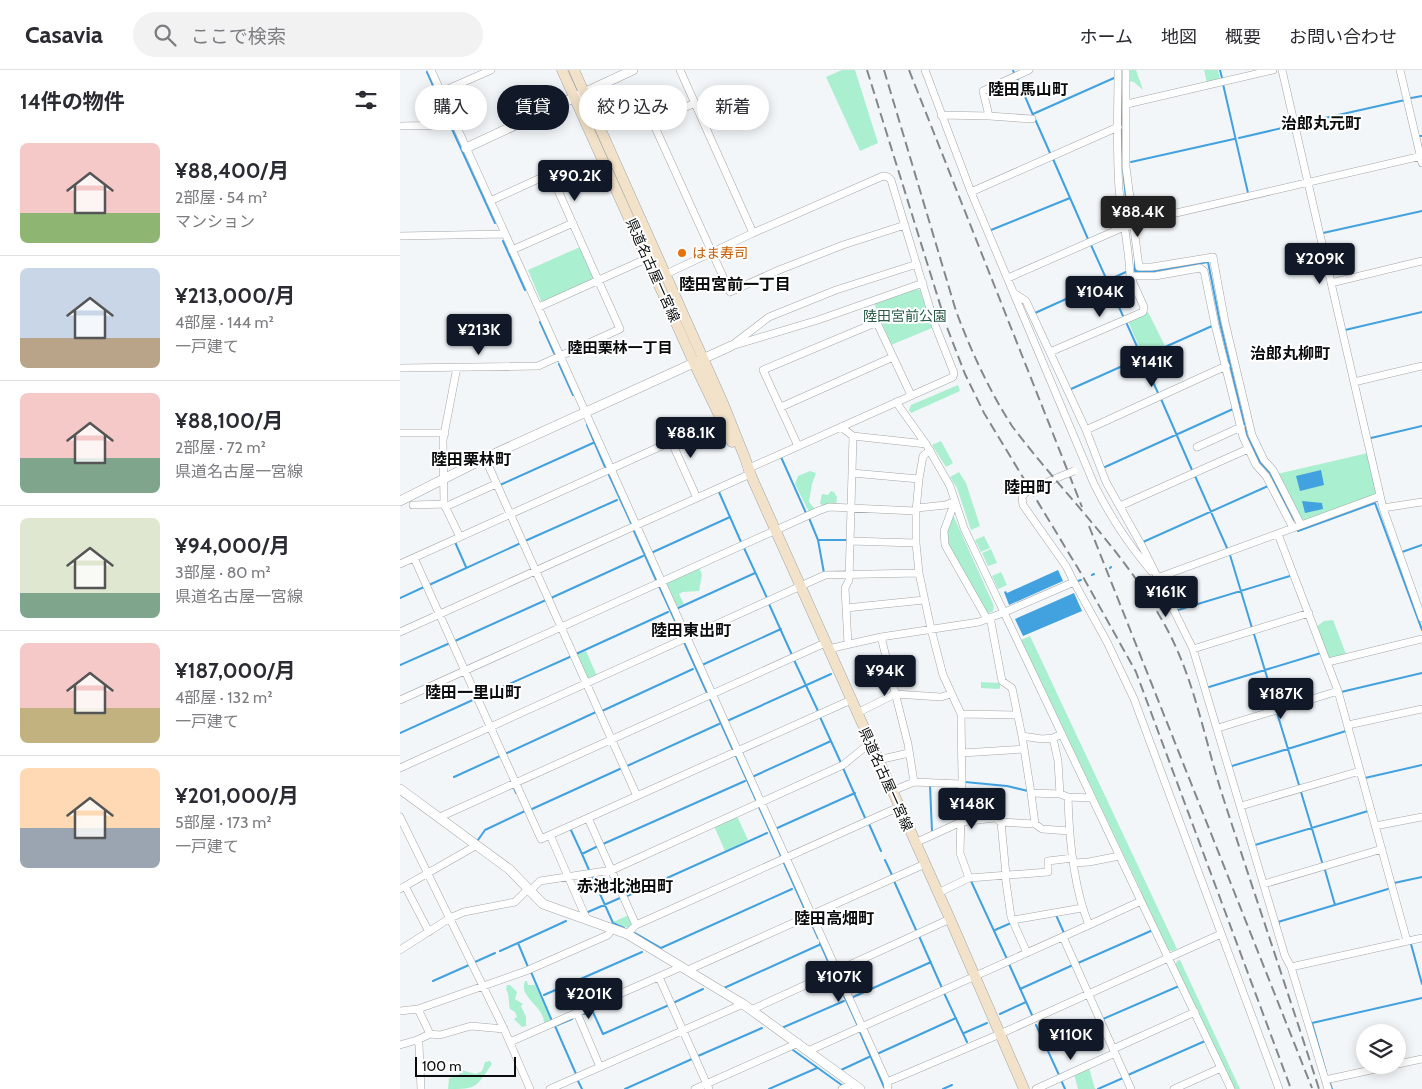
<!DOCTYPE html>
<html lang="ja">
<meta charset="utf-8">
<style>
:root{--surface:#fff;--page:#f2f2f3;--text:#2b2b33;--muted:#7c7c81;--line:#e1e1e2;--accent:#111827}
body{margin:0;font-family:Cabin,"Noto Sans JP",sans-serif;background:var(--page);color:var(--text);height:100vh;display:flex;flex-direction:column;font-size:19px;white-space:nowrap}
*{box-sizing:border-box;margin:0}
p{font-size:16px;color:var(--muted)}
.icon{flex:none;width:28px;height:28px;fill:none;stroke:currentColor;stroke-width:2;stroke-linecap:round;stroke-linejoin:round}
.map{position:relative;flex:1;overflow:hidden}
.side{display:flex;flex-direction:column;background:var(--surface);width:400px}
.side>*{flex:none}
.hud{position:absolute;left:15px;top:15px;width:475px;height:45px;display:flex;gap:10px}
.fabs{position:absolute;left:956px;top:954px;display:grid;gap:10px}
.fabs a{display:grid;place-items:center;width:50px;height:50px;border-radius:50%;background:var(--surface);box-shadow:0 2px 12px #0003;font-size:25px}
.scale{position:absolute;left:15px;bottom:12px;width:101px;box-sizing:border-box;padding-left:5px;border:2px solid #0b0c0d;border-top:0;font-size:14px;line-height:18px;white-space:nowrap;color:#0b0c0d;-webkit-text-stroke:4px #fff;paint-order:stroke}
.price{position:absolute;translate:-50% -42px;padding:0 11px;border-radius:5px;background:var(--accent);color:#fff;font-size:16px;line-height:32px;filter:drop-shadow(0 1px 2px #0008)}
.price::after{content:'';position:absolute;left:50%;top:30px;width:15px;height:11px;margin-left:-8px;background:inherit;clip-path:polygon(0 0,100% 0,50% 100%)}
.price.active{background:#222;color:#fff}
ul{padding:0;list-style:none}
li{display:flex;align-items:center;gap:15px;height:125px;padding:0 20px}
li+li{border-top:1px solid var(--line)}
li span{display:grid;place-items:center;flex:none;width:140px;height:100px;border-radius:8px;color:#555}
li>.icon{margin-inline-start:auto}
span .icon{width:60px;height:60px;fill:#fffc;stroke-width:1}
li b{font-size:21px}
h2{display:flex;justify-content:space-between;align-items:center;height:60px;padding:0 20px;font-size:21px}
.chip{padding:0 18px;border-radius:22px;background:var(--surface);box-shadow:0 2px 12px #0003;font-size:18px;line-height:45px}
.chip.active{background:var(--accent);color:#fff}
header{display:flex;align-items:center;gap:30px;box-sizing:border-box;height:70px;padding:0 25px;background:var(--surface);border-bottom:1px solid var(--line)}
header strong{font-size:24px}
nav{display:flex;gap:28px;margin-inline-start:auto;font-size:18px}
.search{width:350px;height:45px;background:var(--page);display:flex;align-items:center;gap:12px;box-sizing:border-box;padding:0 18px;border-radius:28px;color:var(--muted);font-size:19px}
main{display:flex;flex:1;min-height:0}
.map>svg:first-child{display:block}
.green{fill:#aaefcf}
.water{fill:#42a1df}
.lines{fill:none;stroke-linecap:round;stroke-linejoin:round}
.stream{stroke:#42a1df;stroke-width:2}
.minor-casing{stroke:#a3a6a9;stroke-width:8}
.tertiary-casing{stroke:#a3a6a9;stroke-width:10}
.secondary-casing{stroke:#a3a6a9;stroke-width:11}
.minor{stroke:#fff;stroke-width:7}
.tertiary{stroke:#fff;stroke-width:9}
.secondary{stroke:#f2e2c9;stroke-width:10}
.rail{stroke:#85888a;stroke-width:2;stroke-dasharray:10 5;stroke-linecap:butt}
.minor-bridge-casing{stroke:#a3a6a9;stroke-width:8;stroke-linecap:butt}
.minor-bridge{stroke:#fff;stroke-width:7}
.food-dot{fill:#e8710a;stroke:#fff;stroke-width:2}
.labels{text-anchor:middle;stroke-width:4;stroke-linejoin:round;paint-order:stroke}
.food-label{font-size:14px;fill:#c56008;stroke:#fff;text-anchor:start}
.street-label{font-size:14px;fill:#0b0c0d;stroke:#fff}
.park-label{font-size:14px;fill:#2a5b47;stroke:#fff}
.neighbourhood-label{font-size:15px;font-weight:bold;fill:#0b0c0d;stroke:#fff}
.quarter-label{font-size:16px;font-weight:bold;fill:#0b0c0d;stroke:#fff}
</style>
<header>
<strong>Casavia</strong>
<div class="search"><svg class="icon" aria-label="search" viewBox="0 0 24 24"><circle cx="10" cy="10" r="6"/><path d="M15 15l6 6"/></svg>ここで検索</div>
<nav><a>ホーム</a><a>地図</a><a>概要</a><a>お問い合わせ</a></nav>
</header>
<main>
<section class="side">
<h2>14件の物件<svg class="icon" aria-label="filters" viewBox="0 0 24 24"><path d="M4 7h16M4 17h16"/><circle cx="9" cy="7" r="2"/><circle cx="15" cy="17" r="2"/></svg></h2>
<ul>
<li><span style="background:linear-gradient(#f6c9c9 70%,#8fb573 0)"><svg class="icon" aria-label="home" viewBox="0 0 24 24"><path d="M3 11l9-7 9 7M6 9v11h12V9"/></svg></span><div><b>¥88,400/月</b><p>2部屋 · 54 m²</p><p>マンション</p></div></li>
<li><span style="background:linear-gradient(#c9d6e8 70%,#b9a48a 0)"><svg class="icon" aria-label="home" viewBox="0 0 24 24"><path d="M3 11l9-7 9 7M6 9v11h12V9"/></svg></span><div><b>¥213,000/月</b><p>4部屋 · 144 m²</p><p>一戸建て</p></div></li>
<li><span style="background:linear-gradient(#f6c9c9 65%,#7fa58c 0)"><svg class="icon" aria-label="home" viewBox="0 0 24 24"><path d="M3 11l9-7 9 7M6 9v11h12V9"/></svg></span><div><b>¥88,100/月</b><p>2部屋 · 72 m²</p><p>県道名古屋一宮線</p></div></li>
<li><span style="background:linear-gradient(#dfe7d0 75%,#7fa58c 0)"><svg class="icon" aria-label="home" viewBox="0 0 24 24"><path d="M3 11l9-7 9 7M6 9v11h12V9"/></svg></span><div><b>¥94,000/月</b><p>3部屋 · 80 m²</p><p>県道名古屋一宮線</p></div></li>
<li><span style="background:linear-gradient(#f6c9c9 65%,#c2b280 0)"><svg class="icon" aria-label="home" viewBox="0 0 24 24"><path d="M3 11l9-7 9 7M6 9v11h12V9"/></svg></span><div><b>¥187,000/月</b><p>4部屋 · 132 m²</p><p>一戸建て</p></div></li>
<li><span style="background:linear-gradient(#ffd9b3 60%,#9aa5b1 0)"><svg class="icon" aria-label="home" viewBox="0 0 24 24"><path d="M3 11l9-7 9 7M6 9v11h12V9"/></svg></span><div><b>¥201,000/月</b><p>5部屋 · 173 m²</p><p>一戸建て</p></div></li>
</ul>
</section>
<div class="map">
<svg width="1022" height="1019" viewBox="0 0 1022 1019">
<rect width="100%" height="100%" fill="#f2f6f9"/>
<path class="green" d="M442,0H455L478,73L460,81L426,7Z
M728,0H736L743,20L734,12L728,11Z
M804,0H818L820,10L807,13Z
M180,177L193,207L192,210L144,232L141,231L128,200Z
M516,219L520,220L532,258L491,275L474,233Z
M748,242L765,276L743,286L728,251Z
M558,315L560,321L511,343L509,340L511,335Z
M541,371L553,393L546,397L532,375Z
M968,383L977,424L906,451L900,448L877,404Z
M410,401L416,403L412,414L409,432L415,439L409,442L395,414L398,406Z
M559,402L566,413L580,456L571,460L557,418L550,407Z
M431,421L434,422L437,427L436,436L423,437L420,433L422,424L428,425Z
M552,447H554L594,536L593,541L587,544L548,475L547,462Z
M584,466L590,478L581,482L575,470Z
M591,479L597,493L588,496L582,483Z
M299,497L302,505L299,521L283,522L279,524L284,534L274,538L265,513Z
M601,502L607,515L598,519L592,506Z
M933,550L946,584L929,589L916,557L924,551Z
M630,566L777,879L772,881L767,880L739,823L741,821L621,570Z
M186,581L197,606L190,609L187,608L176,585Z
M581,612L600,613V618L599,619L581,618Z
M337,746L348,770L325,781L314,756Z
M229,845L233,852L232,855L228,858L213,852Z
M780,890L840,1019H833L775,896L777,891Z
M125,911H127L128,915H135L151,950L144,954C145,936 118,928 125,911Z
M107,915H110L117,922L115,929L123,934L121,936L126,947V956L122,957L114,949L117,947L115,942L110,939C108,932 110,926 106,919Z
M90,991L92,994C75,1018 78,1019 48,1019L49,1008L59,1005L61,1000L76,1004L82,1001L85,992Z
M689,998L695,1019H678L674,1004Z"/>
<path class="water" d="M921,400L924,415L900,421L896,406Z
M902,431L922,433L923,439L905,443Z
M658,500L663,511L609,535L604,522L606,521L607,523Z
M674,523L682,541L623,566L615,549Z"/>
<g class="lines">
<path class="stream" d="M613,0L614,3
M722,0C722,51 720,102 730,152
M820,0L822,8
M27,2L49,52
M617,8L633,45
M823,14L848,123
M1011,28L1022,26
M633,44L714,8
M635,49L650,83
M898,54L1005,30
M52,59L95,153
M1020,66H1022
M839,68L891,56
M653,89L688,169
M731,92L834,69
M591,160L670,128
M923,163L1022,141
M103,171L125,220
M691,175L723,246
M735,189V201H755L808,192L820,253L847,366L860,392L870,403L893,450
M635,243L726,202
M140,252L154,283
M726,252L758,323
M945,260L1022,242
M159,294L173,325
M671,319L812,256
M761,329L792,400
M187,355L205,397
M971,368L1022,356
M381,387L406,443
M705,397L833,339
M209,405L231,453
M795,406L827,478
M100,415L193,373
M319,422L330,447
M409,448L418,470L424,503
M897,459L898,461L975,433L1022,560
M234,461L256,510
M419,470H447
M125,471L217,430
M55,472L66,497
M743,472L868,416
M344,478L367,528
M1002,482L1022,475
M251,483L330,447L341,472
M830,485L852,558
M710,498L711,497
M692,505L694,504
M678,511L681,510
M29,515L121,473
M259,516L282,566
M0,528L24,517
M151,528L243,486
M369,534L392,585
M276,539L355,503
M778,540L890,506
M854,564L876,637
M55,571L146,530
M284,572L307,623
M176,584L268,542
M394,590L418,641
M0,595L50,573
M302,595L381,559
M809,617L921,583
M941,622L1022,603
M80,627L172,586
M310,629L332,678
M202,641L293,599
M877,643L899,715
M420,647L441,693
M327,651L431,604
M0,663L75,629
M105,684L196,642
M336,686L356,730
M227,696L319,654
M832,696L946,661
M443,698L466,750
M54,707L100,686
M352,707L431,671
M965,708L1022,695
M565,712L607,716L628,721
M530,716L532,761
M114,718L116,723
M901,722L922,792
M558,726V719
M359,737L381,786
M132,739L222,698
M469,754L481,781
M170,758L182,784
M375,759L455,723
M78,770L85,760L125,741
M203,774L345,711
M855,775L968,741
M485,790L492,805
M384,793L406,842
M189,800L182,784L198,776
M925,800L935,835
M192,806L213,853L224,858
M494,811L516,860
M571,811L607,889
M994,813L1022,807
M227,826L367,763
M188,842L220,828
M656,845L664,863
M410,850L418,868
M879,854L878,852L988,819
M595,860L611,853
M235,863L261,878L392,819
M519,866L542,918
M420,873L431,898
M1011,874L1022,914
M100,881L118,873
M75,892L95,883
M678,893L753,860
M609,894L632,945
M128,897L118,873L166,851
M131,902L152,951
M435,906L457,954
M33,911L69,895
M324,918L419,875
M620,919L673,895
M544,923L567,972
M144,925L242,882
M451,928L531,892
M273,933L303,919
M184,944L192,940L203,964L269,935
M600,944L626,932
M172,949L155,956L176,1004
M703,949L779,916
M636,955L659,1005
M384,957L444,931
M460,962L484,1017
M564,963L587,953
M645,975L698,951
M393,980L443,1016
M477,984L556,948
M298,986L362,958
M441,1000L469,987
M926,1002L912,953L1022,928
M728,1005L805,971
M661,1010L665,1019
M178,1011L182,1019
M930,1013L932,1019
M225,1019L292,989
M369,1019L417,998
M543,1019L552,1015
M698,1019L723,1008"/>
<g class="minor-casing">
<path id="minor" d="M31,0C184,337 335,675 487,1012L488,1019
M280,0L353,163
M525,0L571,122L694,414C711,448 727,472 751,501
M718,0C718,39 716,79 719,119C722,148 729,176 730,206H755L800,198L804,201L815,255L843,367L856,395L866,406L893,458
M726,0V97L739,197H752L813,187L825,252L852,365L864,390L873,400L901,455
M882,0L983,438L1022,548
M1000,0L1022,93
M41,22L91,0
M295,33L255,51L254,55L330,222L379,200L443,175L505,155
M727,34L873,0
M541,45L589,46L583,21L629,0
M589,46L632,49
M0,56L56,55
M571,122L718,57
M0,166L105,164
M112,180L173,153
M266,204L353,163L483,106L488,107L491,110L535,255L554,303L553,307L347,399
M608,208L733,153L1022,86
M931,213L1022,191
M614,223L626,231L686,360L706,412L743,478L793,579L885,886L891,897L928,1019
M139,237L248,188
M335,275L418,250L523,213
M331,276L369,247L436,220L517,194
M650,282L743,242L744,237L730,206
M57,297L43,370L44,434L60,467
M0,298L138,296L220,259L152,107L147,105L90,131
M954,312L1022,296
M496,332L526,374L550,416L564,458L741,831L821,998L774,1019
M381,337L493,287
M441,357L453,366L526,374
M686,360L826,296
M0,363H45
M398,376L363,300L475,253L478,255L511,325
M797,377L841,357
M530,380L523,386L519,409L516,441V473L519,503L531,559L543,605L561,644L562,708L560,783L569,808
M85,388L237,726
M452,403L519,409
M637,417L659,407
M555,431L544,461L545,475L587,549
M13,435L44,434
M720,436L848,379
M45,437L96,414
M517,438L546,435L555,431
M983,438L1022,432
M878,464L938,621L1007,871
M450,471L516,473
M14,488L141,769L451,630
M0,494L266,374L273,375L297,428
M757,508L980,426
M674,512L707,572L734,629L879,1019
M446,538L524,530
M0,562L350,404
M481,567L508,674L514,712
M448,574L445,518L449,510L453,366
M428,579L481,567L579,552L605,542L674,512L666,496L623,435L622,427L626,422
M793,579L909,543
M928,592L1022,569
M0,630L418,441L429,437L516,441
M457,643L495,624L541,627L551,624
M561,644L617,645
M948,655L1022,639
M818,658L938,621
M622,666L642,669L653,668
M562,683L624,679
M478,690L509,683
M0,698L425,505L519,503
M492,721L514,712L561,714
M631,723L635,754
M660,724L658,691L653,668L662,664
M668,727L692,728
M841,736L960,701
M0,747L104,959L130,1019
M40,747L425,573
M188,748L236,855L227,864
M601,752L606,805
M975,756L1022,747
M150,765L187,850
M515,773L561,752L595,748L601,752L635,754L642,759L669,761
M674,793L689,792L719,786
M605,805L611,847L627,883
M864,814L982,779
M5,816L29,862
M0,819L77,775
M130,821L140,811L212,800L443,695L470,673
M538,823L569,808L648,802V791L673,788
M613,850L682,838
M236,855L499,737
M689,855L741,831
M663,867L731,1019
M0,880L50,848L64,842L115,832L128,819
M891,897L1022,868
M288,900L525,794
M259,907L309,1019
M18,939L30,964
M351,940L550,849
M0,941L18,939L126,901L208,865L212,859
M177,943L200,997
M17,970L19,975L21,1019
M110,972L281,897
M0,975L17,970L30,964L40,965L71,956L104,959
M713,979L795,942
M408,981L689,855C674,819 669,766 668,727L660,724L631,723L622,666L612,618L602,611L590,547
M998,994L1022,989
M821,998L831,1019
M925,1010L994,995
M487,1012L600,964L821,864
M150,1019L343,934
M295,1019L398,973
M442,1019L453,1014
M636,1019L715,983"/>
</g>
<g class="tertiary-casing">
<path id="tertiary" d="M66,78L233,0
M0,431L85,388L331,276
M0,719L109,799L143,834L227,864L343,934L460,1019"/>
</g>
<g class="secondary-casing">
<path id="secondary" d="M162,0L294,293L332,372
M174,0L323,333L345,388L352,408L550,849L624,1019"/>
</g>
<use href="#minor" class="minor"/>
<use href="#tertiary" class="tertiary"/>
<use href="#secondary" class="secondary"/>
<path class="rail" d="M467,0L548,260L565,304L584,343L682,505L736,602L891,1019
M484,0L556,241C571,281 589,320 612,356C661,421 722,479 762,550C793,603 803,663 821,721C853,820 887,919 919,1019
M509,0L682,437
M689,456L912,1018"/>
<g class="minor-bridge-casing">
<path id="minor-bridge" d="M659,407L674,401
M626,422L637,417"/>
</g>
<use href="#minor-bridge" class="minor-bridge"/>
</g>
<circle class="food-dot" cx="282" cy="183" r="5"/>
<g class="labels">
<g class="food-label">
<text x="292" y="188">はま寿司</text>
</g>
<g class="street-label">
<text transform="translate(253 200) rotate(66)" y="5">県道名古屋一宮線</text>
<text transform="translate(486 709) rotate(66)" y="5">県道名古屋一宮線</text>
</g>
<g class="park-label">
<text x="505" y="251">陸田宮前公園</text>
</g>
<g class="neighbourhood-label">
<text x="220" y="283">陸田栗林一丁目</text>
</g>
<g class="quarter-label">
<text x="628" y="25">陸田馬山町</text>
<text x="921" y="59">治郎丸元町</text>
<text x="335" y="220">陸田宮前一丁目</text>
<text x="890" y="289">治郎丸柳町</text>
<text x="71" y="395">陸田栗林町</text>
<text x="628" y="423">陸田町</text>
<text x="291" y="566">陸田東出町</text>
<text x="73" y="628">陸田一里山町</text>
<text x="225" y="822">赤池北池田町</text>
<text x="434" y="854">陸田高畑町</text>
</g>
</g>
</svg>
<div class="fabs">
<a><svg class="icon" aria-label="layers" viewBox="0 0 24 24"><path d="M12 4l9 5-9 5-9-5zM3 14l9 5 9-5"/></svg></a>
</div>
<div class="scale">100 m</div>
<b class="price" style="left:175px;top:132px">¥90.2K</b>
<b class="price active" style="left:738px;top:168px">¥88.4K</b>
<b class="price" style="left:920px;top:215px">¥209K</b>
<b class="price" style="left:700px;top:248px">¥104K</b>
<b class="price" style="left:79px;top:286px">¥213K</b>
<b class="price" style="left:752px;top:318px">¥141K</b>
<b class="price" style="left:291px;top:389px">¥88.1K</b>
<b class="price" style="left:766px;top:548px">¥161K</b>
<b class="price" style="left:485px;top:627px">¥94K</b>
<b class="price" style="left:881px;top:650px">¥187K</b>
<b class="price" style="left:572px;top:760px">¥148K</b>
<b class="price" style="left:439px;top:933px">¥107K</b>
<b class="price" style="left:189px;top:950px">¥201K</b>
<b class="price" style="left:671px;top:991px">¥110K</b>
<div class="hud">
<a class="chip">購入</a>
<a class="chip active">賃貸</a>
<a class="chip">絞り込み</a>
<a class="chip">新着</a>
</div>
</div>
</main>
